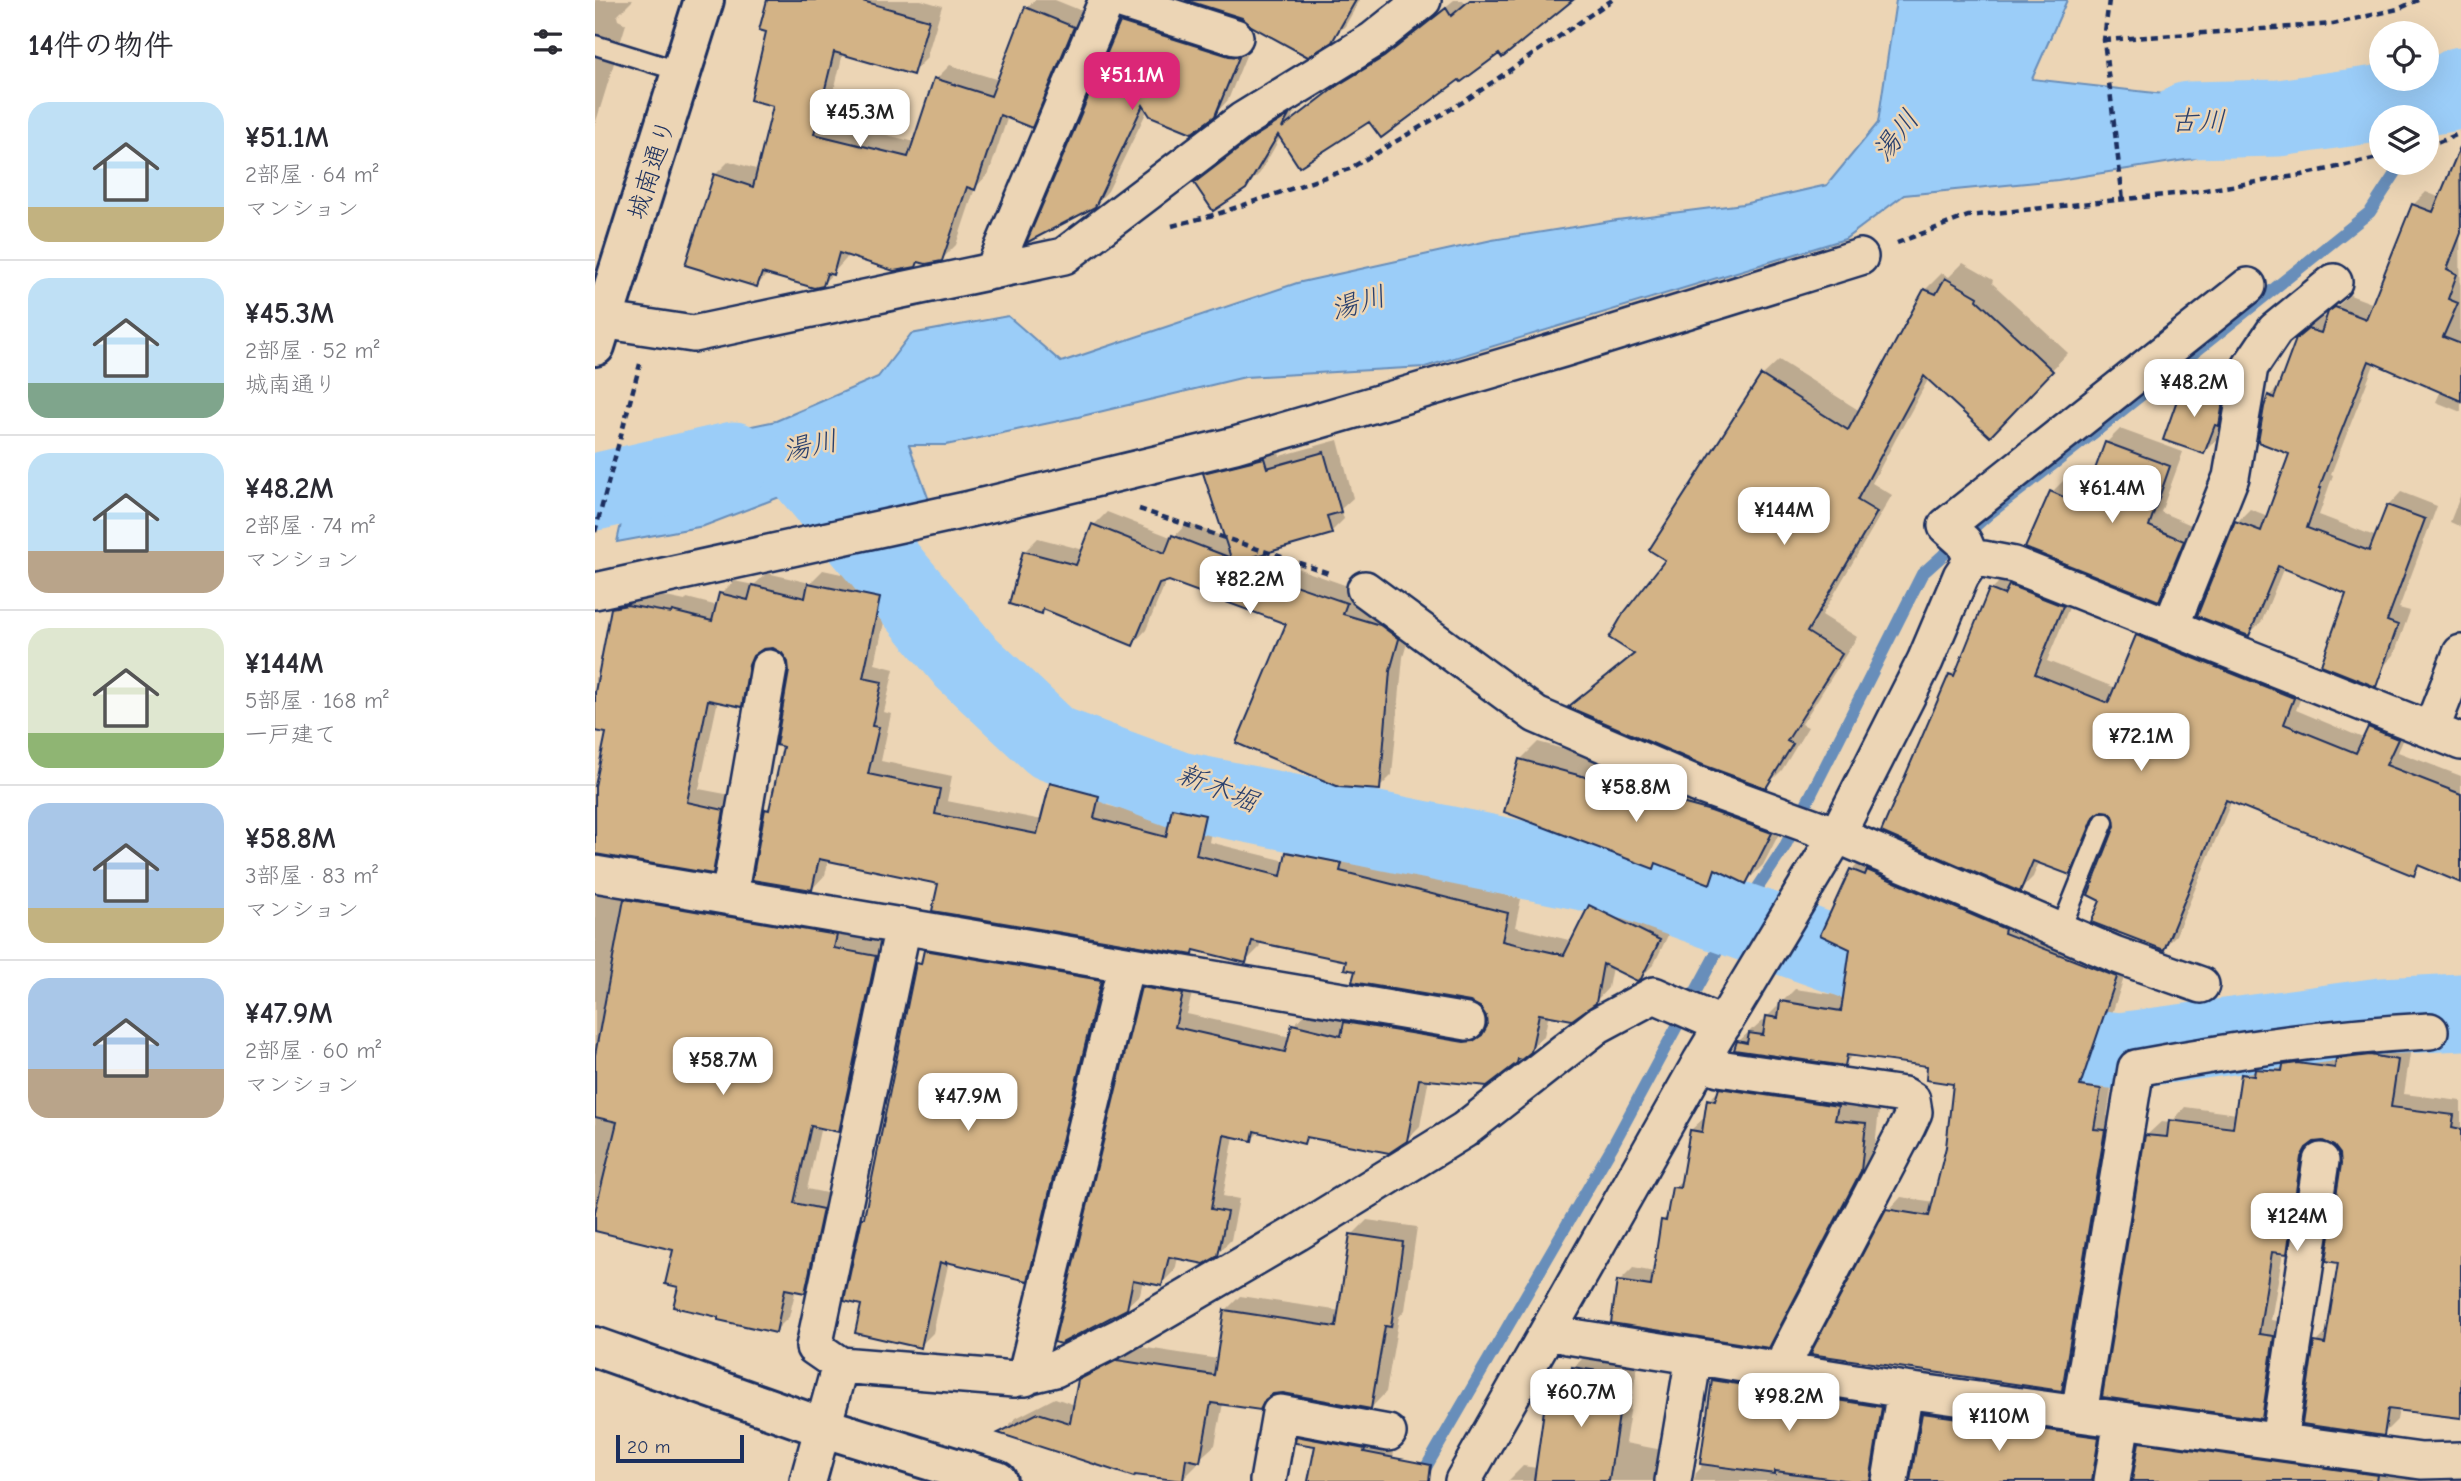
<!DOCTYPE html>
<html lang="ja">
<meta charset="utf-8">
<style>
:root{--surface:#fff;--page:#f2f2f3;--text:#2b2b33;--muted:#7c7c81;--line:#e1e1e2;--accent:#db2777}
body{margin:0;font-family:"Comic Neue","Klee One",sans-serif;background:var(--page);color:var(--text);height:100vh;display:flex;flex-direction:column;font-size:26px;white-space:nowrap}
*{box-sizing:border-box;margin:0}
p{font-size:23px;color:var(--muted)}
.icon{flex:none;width:38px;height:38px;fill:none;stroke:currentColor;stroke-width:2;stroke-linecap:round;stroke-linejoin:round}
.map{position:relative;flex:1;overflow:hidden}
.details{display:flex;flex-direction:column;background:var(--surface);width:595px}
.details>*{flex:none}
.fabs{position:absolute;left:1774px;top:21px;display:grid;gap:14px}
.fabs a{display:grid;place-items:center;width:70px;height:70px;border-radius:50%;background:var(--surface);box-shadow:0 7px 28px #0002;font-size:35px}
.scale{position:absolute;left:21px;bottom:18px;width:128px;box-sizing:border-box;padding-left:7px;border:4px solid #1b2f5e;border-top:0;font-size:19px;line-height:24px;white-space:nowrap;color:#1b2f5e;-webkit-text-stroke:5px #ecd5b5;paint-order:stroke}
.price{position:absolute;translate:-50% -60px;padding:0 16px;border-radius:14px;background:#fff;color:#222;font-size:23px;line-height:46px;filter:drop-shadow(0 2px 4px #0008)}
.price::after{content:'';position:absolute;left:50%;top:42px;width:21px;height:16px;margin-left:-10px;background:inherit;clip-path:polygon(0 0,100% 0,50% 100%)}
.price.on{background:var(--accent);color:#fff}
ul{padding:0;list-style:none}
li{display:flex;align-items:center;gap:21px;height:175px;padding:0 28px}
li+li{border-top:2px solid var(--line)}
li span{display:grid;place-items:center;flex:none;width:196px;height:140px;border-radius:21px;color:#555}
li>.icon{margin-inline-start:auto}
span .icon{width:84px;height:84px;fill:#fffc;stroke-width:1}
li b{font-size:30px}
h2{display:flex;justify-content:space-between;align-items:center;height:84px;padding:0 28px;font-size:30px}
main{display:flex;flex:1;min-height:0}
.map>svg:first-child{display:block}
.water{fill:#9bcdf8;stroke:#688eba;stroke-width:2}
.shadow{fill:#0003;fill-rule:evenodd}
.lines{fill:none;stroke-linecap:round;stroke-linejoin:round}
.stream{stroke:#688eba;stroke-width:12}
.river{stroke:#9bcdf8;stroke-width:77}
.building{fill:#d3b386;stroke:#1b2f5e;stroke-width:2}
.lane-casing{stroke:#1b2f5e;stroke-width:23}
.street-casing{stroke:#1b2f5e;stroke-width:40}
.secondary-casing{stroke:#1b2f5e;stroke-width:44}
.path{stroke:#1b2f5e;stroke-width:4.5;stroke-dasharray:7 5;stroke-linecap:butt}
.lane{stroke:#ecd5b5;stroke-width:18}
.street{stroke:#ecd5b5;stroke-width:35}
.secondary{stroke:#ecd5b5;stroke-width:38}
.labels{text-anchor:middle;stroke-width:5;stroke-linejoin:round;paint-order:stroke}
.street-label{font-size:26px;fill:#1b2f5e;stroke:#ecd5b5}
.water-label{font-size:28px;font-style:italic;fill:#283f6d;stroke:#ecd5b5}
</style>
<main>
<section class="details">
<h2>14件の物件<svg class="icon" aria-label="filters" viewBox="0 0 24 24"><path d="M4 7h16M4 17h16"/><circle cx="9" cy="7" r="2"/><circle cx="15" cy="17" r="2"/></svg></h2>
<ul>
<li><span style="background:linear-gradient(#bfe0f5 75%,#c2b280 0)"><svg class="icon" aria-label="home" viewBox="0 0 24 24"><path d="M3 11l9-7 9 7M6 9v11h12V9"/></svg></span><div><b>¥51.1M</b><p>2部屋 · 64 m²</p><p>マンション</p></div></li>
<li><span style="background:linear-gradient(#bfe0f5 75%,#7fa58c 0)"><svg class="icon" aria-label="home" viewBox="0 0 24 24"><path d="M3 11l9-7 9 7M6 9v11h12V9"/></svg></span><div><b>¥45.3M</b><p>2部屋 · 52 m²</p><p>城南通り</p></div></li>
<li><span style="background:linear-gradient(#bfe0f5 70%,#b9a48a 0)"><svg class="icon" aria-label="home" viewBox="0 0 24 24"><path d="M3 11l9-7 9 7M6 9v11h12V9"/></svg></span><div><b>¥48.2M</b><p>2部屋 · 74 m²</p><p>マンション</p></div></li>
<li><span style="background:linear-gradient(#dfe7d0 75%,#8fb573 0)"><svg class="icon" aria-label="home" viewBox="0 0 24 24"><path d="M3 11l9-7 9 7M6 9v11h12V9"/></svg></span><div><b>¥144M</b><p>5部屋 · 168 m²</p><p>一戸建て</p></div></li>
<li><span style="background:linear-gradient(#a9c7e8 75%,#c2b280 0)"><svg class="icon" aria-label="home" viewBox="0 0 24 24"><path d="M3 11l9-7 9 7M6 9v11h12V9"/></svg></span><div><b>¥58.8M</b><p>3部屋 · 83 m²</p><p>マンション</p></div></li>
<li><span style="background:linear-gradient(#a9c7e8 65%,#b9a48a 0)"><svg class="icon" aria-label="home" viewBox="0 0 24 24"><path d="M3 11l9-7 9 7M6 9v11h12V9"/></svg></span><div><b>¥47.9M</b><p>2部屋 · 60 m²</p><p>マンション</p></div></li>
</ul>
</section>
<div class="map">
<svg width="1866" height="1481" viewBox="0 0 1866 1481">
<rect width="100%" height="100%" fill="#ecd5b5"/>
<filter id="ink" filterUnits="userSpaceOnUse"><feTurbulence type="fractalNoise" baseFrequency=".0143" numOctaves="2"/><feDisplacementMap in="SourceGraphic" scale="14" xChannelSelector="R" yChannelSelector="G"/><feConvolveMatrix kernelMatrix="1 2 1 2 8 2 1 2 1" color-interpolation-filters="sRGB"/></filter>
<g filter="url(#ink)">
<path class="water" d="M1301,0H1472L1437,79L1595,97L1728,121L1596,159L1463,180L1309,195L1250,239L830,367L650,377L483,417L351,445H314L335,503L236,532L203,493L182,498L109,526L22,542L42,450L181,421L283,377L316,334L413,316L466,362L702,283L897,240L1022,220L1148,204L1232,185L1283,123Z"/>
<path class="shadow" d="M0,0H38L22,16L23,20L31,24L0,125Z
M174,0H326L347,6L331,59L317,73L248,53L232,120L320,142L341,79L355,65L404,80L431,8L440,0H460L492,13L450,111L436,125L413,116L394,173L380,188L361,245L347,259L325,261L320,265L253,254L251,259L227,285L174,273L162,285L120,175L134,161L164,170L181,104L173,31Z
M596,0H765L750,26L736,40Z
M859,0H868L871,4L875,0H975L904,52L865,77L774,120L686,136L665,173L650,188L601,183L615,169L675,123L704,106L692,127L806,43Z
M552,19L656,43L633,100L619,115L553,109L513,191L499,206L520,37L534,23L544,27Z
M1865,170L1866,412L1841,402L1846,390L1780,362L1736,474L1738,475L1724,515L1782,537L1793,506L1806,492L1842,506L1804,608L1815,611L1799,655L1786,669L1753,593L1689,567L1667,621L1654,634L1642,522L1655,509L1673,516L1696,453L1674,396L1686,385L1702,340L1716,326L1728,317L1733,318L1735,313L1755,295L1779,304L1818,205L1831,192L1846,198Z
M1368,263L1398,280L1397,283L1473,353L1411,418L1334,378L1277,483L1297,495L1227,615L1262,637L1207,724L1213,727L1187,770L1171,786L976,706L992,691L1040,652L1073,560L1167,376L1184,360L1265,411L1330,290L1347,273L1354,277Z
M1603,370L1642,383L1623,438L1609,452L1589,383Z
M1525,429L1588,452L1566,512L1601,527L1578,585L1564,599L1457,492L1471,478L1495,489L1511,443Z
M743,440L758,498L746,509L749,519L736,532L661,554L764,590L817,626L808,657L797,775L784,788L693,623L572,579L551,630L538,644L450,608L446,612L416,603L430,551L443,538L489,550L499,525L512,512L578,538L592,523L631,538L610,474L624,461L682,445L685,456Z
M1866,494V527L1855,522Z
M228,570L297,585L280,664L299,669L289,712L296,714L286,761L357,776L352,801L447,820L456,784L470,770L517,783L511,805L576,822L578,809L592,795L622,802L614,842L691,861L693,852L706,839L759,850L757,858L926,899L920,927L978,941L996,906L1009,893L1077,927L1059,964L1045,978L1017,967L1013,988L1000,1002L954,1014L949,1036L921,1061L834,1078L825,1126L811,1140L715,1136L709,1142L665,1131L657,1139L639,1136L628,1196L644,1199L636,1240L622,1254L583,1257L580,1271L567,1284L548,1280L545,1294L531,1307L548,988L561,975L600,981L592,1014L696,1037L699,1025L712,1011L752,1021L764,1009L884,1029L892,1028V1014L885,1005L762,970L753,959L666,941L664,948L651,961L601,949L597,953L345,883L234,859L230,875L217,889L171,810L177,804L190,746L196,672L195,661L189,652L178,647H168L160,692L146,705L123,700L104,789L141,796L130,858L117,872L0,854L13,732L0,729V677L5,678L18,609L32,595L47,592L90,601L92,598L123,606L126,594L139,581L159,585L172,573L215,583Z
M1409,577L1480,593L1452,661L1521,688L1543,636L1556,623L1711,684L1701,710L1770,739L1775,728L1788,715L1815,725L1803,752L1866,776V881L1827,865L1818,874L1637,800L1581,935L1568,948L1507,900L1522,826L1520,815L1509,809L1488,860L1475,873L1444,862L1438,877L1425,890L1355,675L1365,665L1396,590Z
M943,742L1134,794L1193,816L1168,865L1151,882L1126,870L1114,882L1063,863L1058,867L925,760Z
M1270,857L1534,963L1497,1073L1518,1076L1512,1116L1523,1117L1480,1376L1467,1389L1293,1211L1306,1197L1340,1202L1352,1147L1360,1082L1334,1065L1259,1054L1249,1064L1143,1042L1157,1029H1159L1169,1020L1172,1021V1017L1200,989L1249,996L1257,948V870Z
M0,881L295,942L258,1116L243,1130L226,1126L212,1189L241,1195L224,1277L209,1291L201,1289L194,1317L180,1331L126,1316L80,1249L0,1229L4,1205L0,1204Z
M344,938L518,968L446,1266L432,1279L354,1261L338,1333L325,1346L268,1303L271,1216L322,964Z
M1816,1047L1809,1094L1866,1101V1417L1804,1409L1802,1420L1788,1434L1721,1343L1734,1330L1745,1261L1748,1163L1746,1152L1740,1144L1730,1139L1720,1140L1719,1143L1705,1239L1691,1252H1688L1676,1320L1692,1323L1680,1403L1666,1417L1552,1135L1566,1122L1576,1123L1590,1107L1642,1114L1648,1074L1662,1061Z
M1139,1076L1255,1093L1253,1107L1284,1110L1279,1156L1187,1332L1174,1346L1024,1282L1038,1268L1060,1272L1067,1221L1074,1214L1079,1188L1088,1178L1096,1130L1110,1117L1114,1100Z
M772,1220L822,1227L810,1310L804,1317L791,1392L776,1408L688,1391L680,1392L665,1408L628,1403L620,1445L603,1460L602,1465L587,1480L407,1432L421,1418L460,1398L480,1405L484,1381L500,1365L539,1346L623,1359L630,1311L645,1296L746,1311L757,1235Z
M992,1354L1043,1362L1030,1443L1073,1451L1077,1481H913L928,1466L942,1468L951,1404L965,1390L975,1391L978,1368ZM960,1403L979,1405V1408L960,1406Z
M1132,1367L1299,1393L1294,1481H1099L1101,1473L1106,1468L1118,1380Z
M1342,1400L1516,1424V1481H1317L1328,1413Z
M716,1424L801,1443L793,1481H715L722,1445L703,1437Z
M1559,1430L1826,1466L1823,1481H1539L1545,1443Z"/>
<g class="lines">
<path class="stream" d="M1832,123L1851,94
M823,1481L1018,1145L1130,937L1189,848L1327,574L1394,514L1504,429L1775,212L1807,163"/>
<path class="river" d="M1593,120L1684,118L1851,94L1866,85
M207,466L370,661L457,743L584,790L1038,882L1289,972L1462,1044L1525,1051L1787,1016L1866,1012
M0,492L139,460"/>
</g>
<path class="building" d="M172,0H264L334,20L318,75L239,52L219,134L313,157L339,78L396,96L430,7L479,27L437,128L405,115L380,190L372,187L347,261L331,264L323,262L321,267L299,271L244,253L238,275L232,273L228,286L219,288L167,273L162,287L90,265L119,174L158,187L178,106L155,100L171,32L164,30Z
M590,0H761L737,42L713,57L656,26L647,18Z
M875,0H978L907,58L904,54L866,82L864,80L786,138L774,122L704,167L683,135L651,189L618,211L599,183L659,137L694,115L687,128L743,85L789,57L851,8L856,16Z
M525,22L634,56L644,57L620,116L597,133L555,116L548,105L500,207L431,243Z
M1865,147L1866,233L1852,269L1862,274L1853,299L1863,303L1848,337L1866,344V401L1774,361L1724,488H1726L1712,528L1774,551L1792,505L1830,519L1792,621L1803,625L1781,687L1726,665L1751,594L1683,566L1654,636L1602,616L1640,521L1666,531L1694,454L1663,442L1669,407L1673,395L1679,398L1701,339L1713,329L1726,333L1733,312L1740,307L1771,319L1817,204L1838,212Z
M1350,278L1383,297L1382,300L1458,371L1395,437L1329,376L1262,500L1282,512L1212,632L1247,654L1192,741L1198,744L1171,788L1108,765L973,707L1039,654L1014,638L1028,614L1070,560L1054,550L1166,375L1253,430L1329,289L1341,294Z
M1588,383L1629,397L1624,426L1620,425L1609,454L1568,440Z
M1510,442L1575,466L1554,526L1589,541L1564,601L1430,548L1455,491L1487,505Z
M729,452L746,512L732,516L737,534L636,563L752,603L748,614L785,625L804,639L795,671L785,790L744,787L641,743L691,624L574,581L564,584L538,646L448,609L447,614L414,604L428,551L481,565L497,524L570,553L577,535L636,558L608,473L669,458L672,468Z
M213,583L285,598L268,678L287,682L277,726L284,727L273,774L345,789L340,814L442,834L455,783L504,796L499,818L571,837L577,808L610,815L601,855L686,876L691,852L747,863L745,871L913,913L907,941L969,955L994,905L1065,940L1046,979L1042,981L1008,964L1001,1003L977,1020L944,1014L936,1052L926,1060L923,1059L922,1063L892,1086L824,1079L812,1141L794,1153L711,1137L709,1144L659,1131L657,1141L629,1135L616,1209L632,1212L623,1256L609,1264L574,1257L567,1286L538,1280L532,1309L465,1344L459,1342L546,987L588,994L580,1027L690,1052L697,1024L746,1036L749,1022L869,1042L878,1041L887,1035L892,1026L891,1016L885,1007L875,1002L757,982L760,971L749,969L751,961L657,941L651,963L599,950L598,955L337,911L343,884L224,859L217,890L157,880L170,809L174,810L188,747L181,745L194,671L193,662L187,653L178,648L168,649L158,656L154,665L147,707L113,700L92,802L129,810L118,874L0,854V786L11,733L0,731V692L16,608L32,605L76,613L77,611L117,621L124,593L153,600L157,585L210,598Z
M1414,585L1468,606L1440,674L1513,703L1541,635L1699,698L1689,724L1761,753L1773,727L1803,739L1791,765L1866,794V883L1823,865L1819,876L1631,800L1569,950L1496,922L1505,901L1493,895L1520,826L1518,816L1514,812L1507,811L1499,817L1475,875L1438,861L1425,892L1286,832L1354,674L1359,676L1394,589L1409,595Z
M924,759L1116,811L1177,833L1151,884L1120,869L1115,884L1061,863L1059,869L909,812Z
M1255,869L1270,875L1272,870L1410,929L1409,933L1522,977L1485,1086L1506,1089L1499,1129L1510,1130L1467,1391L1215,1354L1291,1209L1334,1216L1351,1147L1358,1084L1331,1080L1332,1066L1252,1055L1250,1066L1139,1050L1142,1041L1152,1043L1154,1033L1168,1035L1171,1016L1183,1018L1185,1001L1246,1011L1255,949L1225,935Z
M29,899L242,935L239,948L281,956L244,1132L216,1126L199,1203L228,1209L210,1293L190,1289L181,1333L123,1320V1317L78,1307L83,1287L70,1284L78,1250L0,1231V1212L22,1122L0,1117V1055Z
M329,950L506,980L433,1281L351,1262V1264L345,1262L326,1348L260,1333L266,1305L249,1301L267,1218H269L321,963L326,964Z
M1775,1055L1803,1060L1796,1107L1859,1115L1857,1127L1866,1129V1418L1793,1409L1789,1436L1707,1424L1719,1342L1730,1344L1743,1263L1731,1261L1746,1164L1745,1154L1739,1146L1728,1141L1719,1142L1711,1148L1706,1157L1692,1254L1677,1252L1664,1334L1679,1336L1667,1419L1507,1397L1550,1135L1572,1137L1574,1120L1638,1128L1646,1074L1659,1076L1660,1069L1687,1071L1688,1065L1702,1063L1740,1068L1741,1059Z
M1124,1088L1243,1106L1240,1120L1271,1123L1266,1171L1174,1348L1016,1323L1022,1281L1056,1286L1066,1220L1071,1221L1077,1187L1085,1188L1095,1130L1107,1132L1112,1099L1120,1101Z
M755,1234L808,1242L796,1327L790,1326L776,1409L688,1393L678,1394L670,1400L665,1410L616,1403L605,1462L591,1459L588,1481L540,1475L539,1477L403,1433L443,1413L475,1423L483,1380L522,1360L619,1375L629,1310L741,1327Z
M977,1367L1030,1375L1014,1481H939L950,1403L970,1406Z
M1117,1380L1287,1407L1275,1481H1255L1180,1471V1474L1105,1464Z
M1327,1413L1504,1437L1497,1481H1315Z
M701,1436L770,1449L769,1452L836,1465L834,1481H713L720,1446L700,1443Z
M1544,1442L1782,1475L1781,1481H1537Z"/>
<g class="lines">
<g class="lane-casing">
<path id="lane" d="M0,45L87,72
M1465,931L1509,822"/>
</g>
<g class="street-casing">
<path id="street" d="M523,0L640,37
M398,271L512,0
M0,319L98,334L469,256L648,120L778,40L828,0
M1377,560L1369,542L1351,526L1653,286
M770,589L941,715L1101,784L1242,835L1519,954L1606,985
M0,591L375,509L640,445L968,349L1265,257
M1576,626L1636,477L1655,367L1680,330L1739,282
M1836,730L1866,653
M0,874L872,1022
M134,897L174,668
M1106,1061L1124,1068L1309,1095L1317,1100L1319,1112L1313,1125L1194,1352L1188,1370
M955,1331L972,1336L1310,1390L1826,1461L1866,1460
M245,1365L219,1347L308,926
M430,1378L531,964
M1484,1414L1541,1068C1638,1050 1736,1036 1835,1031
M1684,1441L1726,1161
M213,1481L245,1365L419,1379L460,1369L524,1337L702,1233L869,1130L1003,1025L1059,995L1128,1025
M673,1481L685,1413L793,1433
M868,1481L1106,1061L1242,835L1330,661L1366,576L1377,560L1388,559L1419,565L1866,742
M1078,1481L1099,1356
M1295,1481L1310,1390
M1517,1481L1527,1420"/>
</g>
<g class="secondary-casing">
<path id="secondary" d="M0,346L109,0
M0,1347L227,1427L402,1481"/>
</g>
<path class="path" d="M1514,0L1509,40L1528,200
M1509,40L1738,24L1803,9L1823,0
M1832,147L1866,133
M577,226L622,214L754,169L873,99L1017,0
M1302,243L1373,216L1597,192L1707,175L1787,157
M544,509L734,573
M0,532L45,364"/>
<use href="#lane" class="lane"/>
<use href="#street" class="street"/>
<use href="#secondary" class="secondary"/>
</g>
</g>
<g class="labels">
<g class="street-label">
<text transform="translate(56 169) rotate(-72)" y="9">城南通り</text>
</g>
<g class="water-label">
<text transform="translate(1603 120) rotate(1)" y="10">古川</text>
<text transform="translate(1300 135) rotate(-52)" y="10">湯川</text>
<text transform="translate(763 302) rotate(-16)" y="10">湯川</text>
<text transform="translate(215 445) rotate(-12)" y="10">湯川</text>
<text transform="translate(623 787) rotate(22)" y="10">新木堀</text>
</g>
</g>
</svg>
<div class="fabs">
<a><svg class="icon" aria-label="locate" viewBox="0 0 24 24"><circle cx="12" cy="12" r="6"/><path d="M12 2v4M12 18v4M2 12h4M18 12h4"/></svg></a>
<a><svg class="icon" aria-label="layers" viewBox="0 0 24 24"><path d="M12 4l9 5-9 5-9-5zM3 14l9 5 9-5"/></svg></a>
</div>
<div class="scale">20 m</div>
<b class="price on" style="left:537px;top:112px">¥51.1M</b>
<b class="price" style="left:265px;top:149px">¥45.3M</b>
<b class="price" style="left:1599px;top:419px">¥48.2M</b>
<b class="price" style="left:1517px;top:525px">¥61.4M</b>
<b class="price" style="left:1189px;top:547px">¥144M</b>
<b class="price" style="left:655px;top:616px">¥82.2M</b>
<b class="price" style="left:1546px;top:773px">¥72.1M</b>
<b class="price" style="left:1041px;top:824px">¥58.8M</b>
<b class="price" style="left:128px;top:1097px">¥58.7M</b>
<b class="price" style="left:373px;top:1133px">¥47.9M</b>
<b class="price" style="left:1702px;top:1253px">¥124M</b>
<b class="price" style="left:986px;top:1429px">¥60.7M</b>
<b class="price" style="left:1194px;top:1433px">¥98.2M</b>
<b class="price" style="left:1404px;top:1453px">¥110M</b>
</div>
</main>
